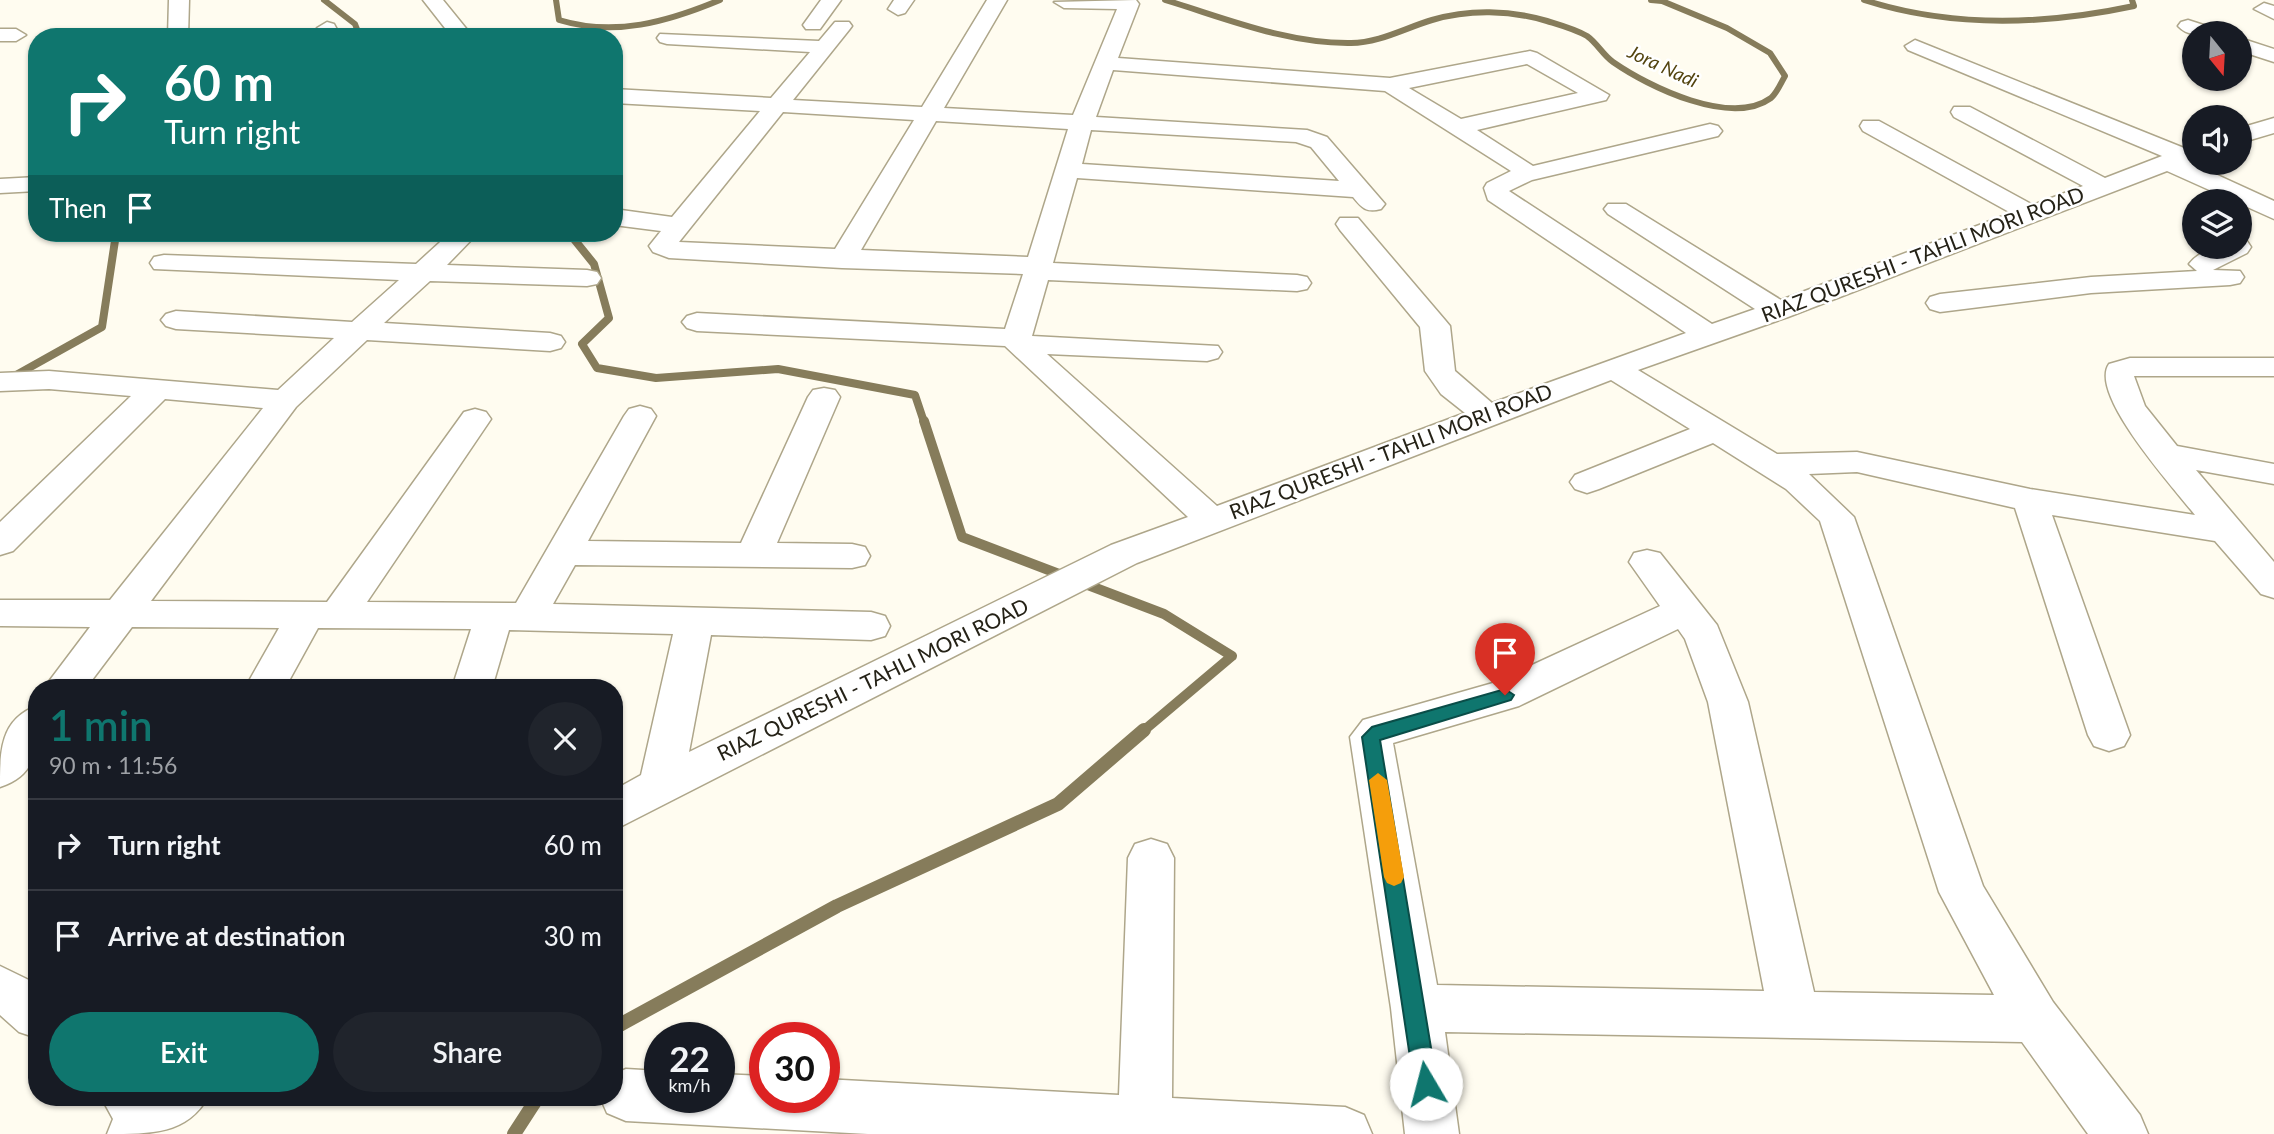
<!DOCTYPE html>
<meta charset="utf-8">
<style>
:root{--surface:#171b24;--page:#20242c;--text:#f1f3f6;--muted:#9ea1a6;--line:#363941;--accent:#0f766e}
body{margin:0;font-family:Lato,sans-serif;background:var(--page);color:var(--text);height:100vh;display:flex;flex-direction:column;font-size:26px;white-space:nowrap}
*{box-sizing:border-box;margin:0}
p{font-size:23px;color:var(--muted)}
.icon{flex:none;width:38px;height:38px;fill:none;stroke:currentColor;stroke-width:2;stroke-linecap:round;stroke-linejoin:round}
.map{position:relative;flex:1;overflow:hidden}
.side{position:absolute;left:28px;top:679px;width:595px;height:427px;display:flex;flex-direction:column;background:var(--surface);border-radius:28px;box-shadow:0 2px 5px #0004}
.side>*{flex:none}
.hud{position:absolute;left:28px;top:28px;width:595px;height:214px;border-radius:28px;box-shadow:0 2px 5px #0004;background:#0f766e;color:#fff;overflow:hidden}
.needle{width:46px;rotate:162deg}
.buttons{position:absolute;left:2182px;top:21px;display:grid;gap:14px}
.buttons a{display:grid;place-items:center;width:70px;height:70px;border-radius:50%;background:var(--surface);box-shadow:0 2px 5px #0004;font-size:35px}
.speed{position:absolute;left:644px;top:1022px;display:flex;gap:14px;font-size:35px;font-weight:700;text-align:center}
.speed>*{display:grid;place-content:center;width:91px;height:91px;border-radius:50%;background:var(--surface);box-shadow:0 2px 5px #0004;line-height:1}
.speed small{font-size:18px;font-weight:400}
.speed .limit{border:10px solid #d22;background:#fff;color:#111}
.pin{position:absolute;display:grid;place-items:center;width:60px;height:60px;color:#fff;margin:-72px -30px;border-radius:50% 50% 50% 0;rotate:-45deg;box-shadow:0 0 7px #0007}
.pin .icon{rotate:45deg}
.me{position:absolute;width:77px;margin:-38px;rotate:352deg;stroke-linejoin:round;filter:drop-shadow(0 0 5px #0008)}
.turn{display:flex;align-items:center;gap:24px;height:147px;padding:0 21px;font-size:32px}
.turn .icon{width:91px;height:91px;stroke-width:2.5}
.turn b{display:block;font-size:49px;line-height:60px}
.then{display:flex;align-items:center;height:66px;padding:0 21px;background:#0003;gap:14px;font-size:26px}
.round{display:grid;place-items:center;flex:none;width:74px;height:74px;border-radius:37px;background:var(--page)}
.summary{display:flex;align-items:center;justify-content:space-between;height:119px;padding:0 21px}
h1{font-size:42px;font-weight:600;line-height:52px;color:var(--accent)}
.primary-button{display:flex;gap:14px;margin-top:auto;padding:14px 21px}
.primary-button a{flex:1;height:80px;border-radius:42px;background:var(--accent);color:#fff;font-size:28px;font-weight:600;line-height:80px;text-align:center}
.primary-button a+a{background:var(--page);color:var(--text)}
ul{padding:0;list-style:none}
li{display:flex;align-items:center;gap:21px;height:91px;padding:0 21px;border-top:2px solid var(--line)}
li div{flex:1}
li b{display:block;font-size:26px}
li em{font-style:normal}
.map>svg:first-child{display:block}
.lines{fill:none;stroke-linecap:round;stroke-linejoin:round}
.stream-far3{stroke:#867c5b;stroke-width:6}
.stream-far2{stroke:#867c5b;stroke-width:8}
.stream-far1{stroke:#867c5b;stroke-width:10}
.stream{stroke:#867c5b;stroke-width:14}
.minor-casing{stroke:#aea68a;stroke-width:3}
.minor{fill:#fff;fill-rule:evenodd}
.route{fill:#0f766e;stroke:#0a4d48;stroke-width:2}
.slow{fill:#f59e0b}
.labels{text-anchor:middle;stroke-width:5;stroke-linejoin:round;paint-order:stroke}
.far-water-label{font-size:19px;font-style:italic;fill:#53440f;stroke:#fff}
.street-label{font-size:21px;fill:#252217;stroke:#fff}
</style>
<div class="map">
<svg width="2274" height="1134" viewBox="0 0 2274 1134">
<rect width="100%" height="100%" fill="#fffcf0"/>
<g class="lines">
<path class="stream-far3" d="M324,0L355,24L360,37
M556,0L559,20C615,37 667,22 720,0
M1165,0C1225,18 1287,44 1351,43C1379,43 1405,28 1432,20C1469,9 1510,10 1547,21C1560,25 1575,29 1587,36C1597,43 1603,55 1613,62C1649,87 1731,127 1771,98C1777,93 1781,83 1785,76L1770,53L1727,28L1662,1L1651,0
M1864,0C1951,28 2045,25 2134,6L2132,0"/>
<path class="stream-far2" d="M569,233L594,264L609,318L582,344L597,368L656,378L778,369L915,395L924,422
M0,384L102,327L116,234L122,233"/>
<path class="stream-far1" d="M924,421L962,537L1164,614L1232,656L1142,732"/>
<path class="stream" d="M614,1028L837,906L1058,804L1144,730
M514,1134L538,1097"/>
<defs>
<path id="minor" d="M169,0H189L188,37H168Z
M423,0H443L473,37H452Z
M821,0H841L820,29H806L803,25Z
M894,0H914L905,13L898,15L888,9Z
M987,0H1007L944,108L1073,115L1117,9L1064,8L1054,2L1136,0L1139,4L1118,58L1390,78L1530,51L1537,53L1609,95L1606,100L1477,130L1533,166L1710,124L1718,126L1722,131L1718,136L1532,180L1509,191L1712,324L1755,309L1608,214L1604,209L1608,204H1626L1781,300L2011,213L1863,131L1860,126L1863,121H1879L2033,205L2083,186L1954,117L1951,112L1954,107H1970L2105,178L2162,156L1908,50L1905,46L1915,40L2184,148L2194,145V160L2189,162L2274,201V219L2167,171L1788,317L1638,370L1777,454L1857,452L2030,489L2195,515C2174,488 2088,394 2109,364L2130,358H2274V376H2134L2145,406L2177,446L2274,464V484L2196,470L2274,562V598L2261,594L2215,541L2052,515L2130,735L2124,746L2109,751L2094,746L2088,735L2015,508L1857,472L1809,474L1854,517L1983,886L2053,1002L2140,1115L2148,1134H2088L2022,1042L1445,1032L1459,1134H1405L1391,1008L1350,737L1363,720L1493,683L1660,606L1629,562L1634,553L1647,550L1660,553L1717,625L1748,702L1814,992L1994,995L1939,892L1820,521L1786,489L1713,443L1599,489L1587,493L1575,489L1570,482L1575,475L1690,429L1611,380L1137,563L614,830V790L641,775L673,634L509,630L492,688H452L471,629L318,628L285,688H245L279,628L132,627L86,688H44L90,627L0,626V600H110L263,408L165,399L13,551L0,555V522L131,396L49,389L0,391V373L49,371L278,390L334,338L176,329L166,326L161,320L166,314L176,311L352,322L399,280L154,269L150,263L154,257L164,255L416,264L450,233H478L447,265L587,270L597,272L601,278L597,284L587,286L430,281L384,323L550,333L561,336L565,342L561,348L550,351L367,340L296,407L151,601L327,602L464,412L475,409L486,412L491,419L367,602L516,603L624,416L629,409L640,406L651,409L656,416L588,541L741,543L808,397L813,390L824,388L835,390L840,397L777,543L852,544L865,547L870,556L865,565L852,568L575,565L553,604L871,612L885,616L890,626L885,636L871,640L711,635L689,752L1111,545L1188,517L1005,346L697,331L687,328L682,322L687,316L697,313L1005,329L1023,274L842,268L669,258L653,252L649,246L661,231L614,225V209L672,217L760,111L614,103V89L771,98L810,52L667,44L660,42L657,38L660,34L819,41L835,22H849L852,26L849,30L793,100L922,107ZM1527,64L1578,93L1461,119L1409,88ZM1113,70L1385,91L1511,171L1487,183L1484,188L1488,200L1686,333L1492,403L1455,371L1450,326L1445,320L1358,218H1340L1336,224L1340,230L1420,327L1425,371L1441,394L1465,413L1217,506L1047,354L1207,361L1218,358L1222,352L1218,346L1032,336L1048,280L1297,291L1307,289L1311,283L1307,277L1297,275L1053,263L1077,178L1353,197C1362,208 1366,213 1381,209L1385,204L1327,137L1307,130L1096,117ZM783,112L914,120L835,249L679,242ZM936,121L1068,129L1028,257L861,250ZM1091,130L1296,142L1311,147L1339,181L1082,164ZM1678,629L1685,639L1708,702L1764,991L1437,985L1393,743L1519,706Z
M2264,3L2274,6V19L2254,9Z
M2188,20L2216,29L2219,33C2204,34 2189,38 2178,26L2181,22Z
M327,22L334,24L341,37H321L317,28Z
M0,29H16L26,35L16,41H0Z
M2240,38L2274,49V62L2240,51Z
M2274,118V133L2240,143V128Z
M37,177V191L0,193V179Z
M2240,239L2247,241L2251,247L2247,253L2213,270L2240,271L2244,277L2240,283L2230,285L2091,293L1940,312L1930,309L1926,303L1930,297L1940,294L2091,277L2197,271L2189,264C2201,248 2222,247 2240,247Z
M37,706C37,742 41,774 0,787C0,752 0,719 37,706Z
M1151,839L1167,844L1174,858L1172,1098L1345,1107L1364,1115L1372,1134H868L626,1121L607,1113L600,1097H614V1074L626,1069L660,1071V1097H719V1074L765,1076V1097H824V1079L1119,1095L1128,858L1135,844Z
M0,966L37,984V1038L19,1032L0,1015Z
M101,1097H208C187,1134 152,1134 107,1134L113,1119Z"/>
</defs>
<use href="#minor" class="minor-casing"/>
<use href="#minor" class="minor"/>
</g>
<path class="route" d="M1505,689L1514,695L1511,700L1380,740L1437,1084L1434,1091L1426,1095L1418,1091L1414,1084L1362,737L1372,727Z"/>
<path class="slow" d="M1378,773L1387,780L1404,877L1401,883L1394,886L1387,883L1384,877L1369,780Z"/>
<g class="labels">
<g class="far-water-label">
<text transform="translate(1663 66) rotate(25)" y="7">Jora Nadi</text>
</g>
<g class="street-label">
<text transform="translate(1923 255) rotate(-21)" y="7">RIAZ QURESHI - TAHLI MORI ROAD</text>
<text transform="translate(1391 452) rotate(-21)" y="7">RIAZ QURESHI - TAHLI MORI ROAD</text>
<text transform="translate(873 680) rotate(-26)" y="7">RIAZ QURESHI - TAHLI MORI ROAD</text>
</g>
</g>
</svg>
<div class="buttons">
<a><svg class="needle" viewBox="-14 -14 28 28"><path d="M0-13l5 13h-10z" fill="#e53935"/><path d="M0 13l5-13h-10z" fill="#9ea1a6"/></svg></a>
<a><svg class="icon" aria-label="sound" viewBox="0 0 24 24"><path d="M4 9h4l5-4v14l-5-4H4zM17 9q2 3 0 6"/></svg></a>
<a><svg class="icon" aria-label="layers" viewBox="0 0 24 24"><path d="M12 4l9 5-9 5-9-5zM3 14l9 5 9-5"/></svg></a>
</div>
<div class="speed"><div>22<small>km/h</small></div><div class="limit">30</div></div>
<div class="pin" style="left:1505px;top:695px;background:#d93025"><svg class="icon" aria-label="arrive" viewBox="0 0 24 24"><path d="M6 21V4h12l-3 4 3 4H6"/></svg></div>
<svg class="me" style="left:1426px;top:1084px" viewBox="-20 -20 40 40"><circle r="19" fill="#fff"/><path d="M0-13L10 11 0 6-10 11z" fill="#0f766e"/></svg>
<div class="hud">
<div class="turn"><svg class="icon" aria-label="right" viewBox="0 0 24 24"><path d="M7 20v-9h11M14 6l5 5-5 5"/></svg><div><b>60 m</b>Turn right</div></div>
<div class="then">Then<svg class="icon" aria-label="arrive" viewBox="0 0 24 24"><path d="M6 21V4h12l-3 4 3 4H6"/></svg></div>
</div>
<section class="side">
<div class="summary"><div><h1>1 min</h1><p>90 m · 11:56</p></div><a class="round"><svg class="icon" aria-label="close" viewBox="0 0 24 24"><path d="M6 6l12 12M18 6L6 18"/></svg></a></div>
<ul>
<li><svg class="icon" aria-label="right" viewBox="0 0 24 24"><path d="M7 20v-9h11M14 6l5 5-5 5"/></svg><div><b>Turn right</b></div><em>60 m</em></li>
<li><svg class="icon" aria-label="arrive" viewBox="0 0 24 24"><path d="M6 21V4h12l-3 4 3 4H6"/></svg><div><b>Arrive at destination</b></div><em>30 m</em></li>
</ul>
<div class="primary-button"><a>Exit</a><a>Share</a></div>
</section>
</div>
